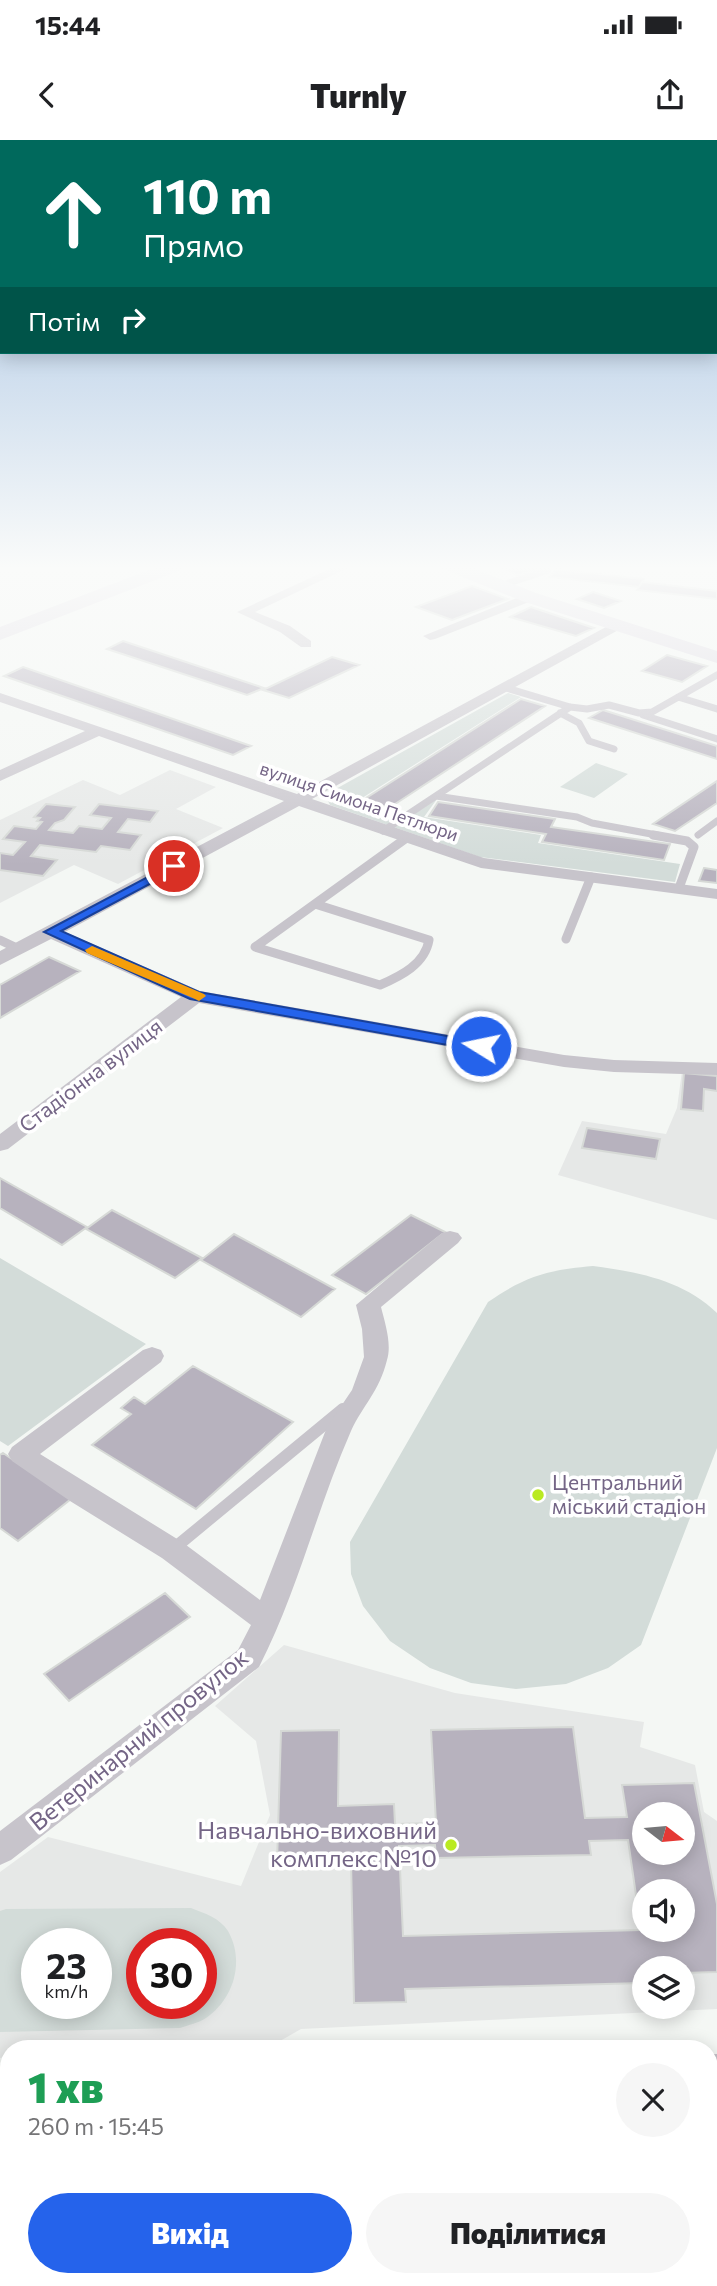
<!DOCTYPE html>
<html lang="uk">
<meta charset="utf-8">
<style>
:root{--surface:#fff;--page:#f6f6f6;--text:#202124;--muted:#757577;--accent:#2563eb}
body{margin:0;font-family:Commissioner,sans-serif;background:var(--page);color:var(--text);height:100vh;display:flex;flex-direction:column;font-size:26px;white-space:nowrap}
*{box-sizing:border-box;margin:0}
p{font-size:23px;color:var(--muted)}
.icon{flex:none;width:38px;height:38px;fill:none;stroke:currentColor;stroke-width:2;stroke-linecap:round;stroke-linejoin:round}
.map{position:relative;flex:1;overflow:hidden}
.details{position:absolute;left:0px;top:1900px;width:718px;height:247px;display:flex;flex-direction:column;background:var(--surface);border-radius:28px 28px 0 0;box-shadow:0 4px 18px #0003}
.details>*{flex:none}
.guide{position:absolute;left:0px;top:0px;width:718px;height:214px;box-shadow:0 4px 18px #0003;background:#00695c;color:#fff;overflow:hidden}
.needle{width:46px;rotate:106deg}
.tools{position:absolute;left:632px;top:1662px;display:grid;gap:14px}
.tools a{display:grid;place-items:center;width:63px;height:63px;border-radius:50%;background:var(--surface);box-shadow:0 4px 18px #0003;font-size:35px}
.speed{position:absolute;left:21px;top:1788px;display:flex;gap:14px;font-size:35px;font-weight:700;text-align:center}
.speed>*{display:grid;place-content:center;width:91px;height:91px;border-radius:50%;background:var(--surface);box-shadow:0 4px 18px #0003;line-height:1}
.speed small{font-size:18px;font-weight:400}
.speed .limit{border:10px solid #d22;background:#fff;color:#111}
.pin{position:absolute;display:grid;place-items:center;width:60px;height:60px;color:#fff;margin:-30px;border:4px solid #fff;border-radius:50%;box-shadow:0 2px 7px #0007}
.me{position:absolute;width:77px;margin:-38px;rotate:280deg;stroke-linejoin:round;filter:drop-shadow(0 0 5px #0008)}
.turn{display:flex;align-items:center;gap:24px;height:147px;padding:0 28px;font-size:32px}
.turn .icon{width:91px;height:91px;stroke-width:2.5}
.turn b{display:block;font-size:49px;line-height:60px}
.then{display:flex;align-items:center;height:66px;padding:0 28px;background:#0003;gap:14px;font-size:26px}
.round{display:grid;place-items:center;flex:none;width:74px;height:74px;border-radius:37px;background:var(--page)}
.head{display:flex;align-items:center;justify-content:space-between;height:119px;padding:0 28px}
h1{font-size:42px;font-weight:800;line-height:52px;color:#1e9e55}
.button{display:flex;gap:14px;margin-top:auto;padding:14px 28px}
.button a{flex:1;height:80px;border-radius:42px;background:var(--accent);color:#fff;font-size:28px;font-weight:800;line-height:80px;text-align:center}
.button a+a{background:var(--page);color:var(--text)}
.status{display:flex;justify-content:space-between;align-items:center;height:49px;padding:0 35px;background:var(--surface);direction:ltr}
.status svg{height:19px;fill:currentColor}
header{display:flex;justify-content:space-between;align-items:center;height:91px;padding:0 28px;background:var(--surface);font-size:32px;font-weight:800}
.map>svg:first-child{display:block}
.built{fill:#e6e8e7;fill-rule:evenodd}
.green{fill:#d3dcd9;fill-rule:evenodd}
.building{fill:#b7b2be;stroke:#d6d9d6;stroke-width:2;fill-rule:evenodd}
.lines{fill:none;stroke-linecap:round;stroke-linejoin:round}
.service-far2{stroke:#c7c4cb;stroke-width:7}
.service-far1{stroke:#c7c4cb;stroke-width:9}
.service{stroke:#c7c4cb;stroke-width:12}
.minor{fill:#c7c4cb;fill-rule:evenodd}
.tertiary{fill:#c7c4cb;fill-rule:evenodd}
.secondary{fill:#ddd9e2;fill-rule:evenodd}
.route{fill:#2563eb;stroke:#184099;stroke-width:2}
.slow{fill:#f59e0b}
.poi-dot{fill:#baea21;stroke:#fff;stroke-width:2.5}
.labels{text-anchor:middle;stroke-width:7;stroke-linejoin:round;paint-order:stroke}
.far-street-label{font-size:18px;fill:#746586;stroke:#fff}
.street-label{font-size:21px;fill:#746586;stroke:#fff}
.poi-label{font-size:21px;fill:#746586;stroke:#fff;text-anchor:start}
.near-street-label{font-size:24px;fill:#746586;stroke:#fff}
.near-poi-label{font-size:24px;fill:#746586;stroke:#fff;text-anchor:end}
</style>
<div class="status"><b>15:44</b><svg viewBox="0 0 49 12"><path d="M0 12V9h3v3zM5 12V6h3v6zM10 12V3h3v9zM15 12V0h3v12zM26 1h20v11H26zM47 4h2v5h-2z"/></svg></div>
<header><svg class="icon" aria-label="back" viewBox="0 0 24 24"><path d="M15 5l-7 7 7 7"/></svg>Turnly<svg class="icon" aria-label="share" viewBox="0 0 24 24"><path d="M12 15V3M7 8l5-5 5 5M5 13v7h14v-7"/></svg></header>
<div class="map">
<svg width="717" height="2146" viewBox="0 0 717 2146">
<rect width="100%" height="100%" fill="#f4f7f4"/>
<path class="built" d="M170,630L216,647L176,669L223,688L118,744L74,725L0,763V680L83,640L120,655Z
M682,931L717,933V1080L558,1035L582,981L666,994L677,968Z
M284,1505L455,1553L644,1582L640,1607L695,1625L704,1672L717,1681V1869L301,1889L273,1905L175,1909H9V1917L0,1918V1732L48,1697L241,1746L270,1675L256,1601L215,1566ZM644,1675H682V1713H644ZM644,1752H682V1790H644ZM37,1804H96V1864H37ZM142,1804H201V1864H142ZM644,1829H682V1867H644Z"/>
<path class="green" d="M508,553L521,557L359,660L409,677L437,659L424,677L541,695L538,703L680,724L675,742L480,717L330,665L325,655Z
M596,623L628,634L594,658L560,647Z
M0,1118L146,1204L8,1306L0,1301Z
M593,1126C638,1132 683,1140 717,1173V1308L641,1505L608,1528L566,1544L516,1549L471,1543L430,1528L390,1501L363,1466L351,1434L350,1402L488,1162C526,1136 547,1130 593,1126Z
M191,1768C204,1773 220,1778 228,1791C245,1821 234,1859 206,1878C199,1883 188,1885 180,1888L0,1892V1771L6,1769ZM96,1804V1864H37V1804ZM201,1804V1864H142V1804Z"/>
<path class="building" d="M498,425H534L542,429L517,435Z
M555,429L644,439L639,447L550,437Z
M642,442L717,451V459L637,450Z
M472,446L508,459L452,480L416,467Z
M593,452L621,461L604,468L577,459Z
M531,467L594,488L576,496L510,477Z
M123,501L264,548L247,555L107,509Z
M667,515L707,526L682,542L642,531Z
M332,517L359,525L289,558L263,550Z
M23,527L251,606L233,615L4,536Z
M521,559L545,566L389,668L363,660Z
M603,570L717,606V619L589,578Z
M717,641V663L675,691L653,684Z
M438,662L555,679L551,687L670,704L664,720L542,702L546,694L429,676Z
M46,664L75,667L64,680L55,683L49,690L73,693L79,686L102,689L111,678L90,675L99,664L158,671L150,682L128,679L118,692L141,695L130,710L101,706L96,712L40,705L31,716L57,720L43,736L0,730V713L13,715L25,702L3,699L14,686L36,689L42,682L37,681L40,678L34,677Z
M704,728L717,730V743L699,741Z
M49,817L80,831L0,878V845Z
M684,933L717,936V951L704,949L703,971L681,969Z
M587,988L660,999L656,1019L582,1008Z
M0,1038L87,1087L62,1105L0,1068Z
M112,1070L202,1118L175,1138L86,1089Z
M411,1075L445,1092L366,1154L332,1135Z
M234,1094L335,1149L301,1177L201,1120Z
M193,1226L293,1282L196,1369L92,1305L131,1274L121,1268L134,1257L145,1264Z
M3,1313L71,1359L18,1401L0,1388V1315Z
M165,1453L190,1477L69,1561L44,1534Z
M573,1587L585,1678L627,1677L622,1645L694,1643L717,1764V1832L682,1833V1829H644V1843L405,1849L406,1862L354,1863L351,1721L277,1723L281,1591L339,1590L338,1666L394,1664L395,1684L436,1683L431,1590ZM644,1675H682V1713H644ZM628,1700L641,1790L403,1796L399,1706L435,1705L436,1718L591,1715L589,1701ZM644,1752H682V1790H644Z
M709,1994H717V2069H709Z"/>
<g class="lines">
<path class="service-far2" d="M500,446L548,430L547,425
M503,547L570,567L587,569L609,565L639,573L652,572L717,535
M678,557L717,569
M560,573L579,583L589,601L614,609
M643,575L717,599
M436,656L577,677L592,683L662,696
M383,691L570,567
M698,695L717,681"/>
<path class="service-far1" d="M653,695L687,701L694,707L679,748
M315,764L429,800C425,824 401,836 380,845L255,807L405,699
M566,799L591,737
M0,800L19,809"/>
<path class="service" d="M172,1410L343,1269"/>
<path class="minor" d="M338,425H354L255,472L290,486L311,501V507H301L280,492L237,472Z
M529,453L536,457L534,460L435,499L430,500L423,496Z
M617,481L622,482V488L312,659L484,718L717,749V759L481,728L299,666L65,792L200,851L564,915L614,920L717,923V935L614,932L564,927L199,863L8,1009L0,1011V994L181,857L51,799L0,825V811L284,661L99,596L0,641V630L85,591L0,562V553L297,654Z
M450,1091L458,1093L462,1098L458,1103L381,1167C385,1183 392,1204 387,1220C379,1252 363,1265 351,1291C317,1368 298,1451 259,1527L11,1720L0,1725V1691L238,1510L251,1485L162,1418L70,1361L12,1321L8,1314L12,1307L143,1210L152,1207L161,1210L164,1216L161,1222L40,1314L182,1402L260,1460L327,1287L352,1250L364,1217L362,1189L356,1165L442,1093Z
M176,2138H214L215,2146H175Z"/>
<path class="tertiary" d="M709,1914H717V1958H709Z
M0,1938H9V1982H0Z"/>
<path class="secondary" d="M162,425H187L184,429L0,500V487Z
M440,425H465L536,453L717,511V523L522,461L443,429Z"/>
</g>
<linearGradient id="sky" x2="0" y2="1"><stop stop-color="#9cbce0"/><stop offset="0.59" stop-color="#fafbfa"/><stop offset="1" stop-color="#fafbfa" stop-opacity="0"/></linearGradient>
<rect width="717" height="725" fill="url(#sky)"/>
<path class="route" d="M174,723L180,726L178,729L61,791L199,852L481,902L488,906L481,911L190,859L44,792Z"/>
<path class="slow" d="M92,806L204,854L206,856L199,861L195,859L87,813L85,810Z"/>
<g class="poi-dot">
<circle cx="538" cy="1355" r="7"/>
<circle cx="451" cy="1705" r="7"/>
</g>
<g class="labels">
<g class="far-street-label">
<text transform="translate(359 662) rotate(19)" y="6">вулиця Симона Петлюри</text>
</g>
<g class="street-label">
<text transform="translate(91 936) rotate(-37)" y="7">Стадіонна вулиця</text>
</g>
<g class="poi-label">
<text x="552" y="1350">Центральний<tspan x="552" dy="24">міський стадіон</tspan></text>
</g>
<g class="near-street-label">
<text transform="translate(139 1600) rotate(-39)" y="8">Ветеринарний провулок</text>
</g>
<g class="near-poi-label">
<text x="437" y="1699">Навчально-виховний<tspan x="437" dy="28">комплекс №10</tspan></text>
</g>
</g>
</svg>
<div class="tools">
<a><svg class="needle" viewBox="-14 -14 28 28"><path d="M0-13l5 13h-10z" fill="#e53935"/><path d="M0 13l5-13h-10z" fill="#757577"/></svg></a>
<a><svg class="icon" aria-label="sound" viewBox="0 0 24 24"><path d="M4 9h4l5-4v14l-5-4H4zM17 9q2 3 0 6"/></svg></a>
<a><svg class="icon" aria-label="layers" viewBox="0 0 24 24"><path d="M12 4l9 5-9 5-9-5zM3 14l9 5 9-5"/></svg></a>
</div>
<div class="speed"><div>23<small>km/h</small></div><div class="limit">30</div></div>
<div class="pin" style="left:174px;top:726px;background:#d93025"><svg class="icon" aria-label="arrive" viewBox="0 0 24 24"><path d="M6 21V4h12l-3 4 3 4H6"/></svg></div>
<svg class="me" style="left:481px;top:906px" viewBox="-20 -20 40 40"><circle r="17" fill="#2563eb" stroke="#fff" stroke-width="3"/><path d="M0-11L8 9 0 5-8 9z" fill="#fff"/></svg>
<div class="guide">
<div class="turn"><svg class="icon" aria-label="ahead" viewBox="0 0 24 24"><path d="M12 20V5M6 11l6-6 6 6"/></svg><div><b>110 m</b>Прямо</div></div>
<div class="then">Потім<svg class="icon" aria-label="right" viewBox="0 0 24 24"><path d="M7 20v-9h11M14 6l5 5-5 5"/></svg></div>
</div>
<section class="details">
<div class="head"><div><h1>1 хв</h1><p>260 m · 15:45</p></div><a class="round"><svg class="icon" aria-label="close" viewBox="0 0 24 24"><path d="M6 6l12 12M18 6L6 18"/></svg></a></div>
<div class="button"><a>Вихід</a><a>Поділитися</a></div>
</section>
</div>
